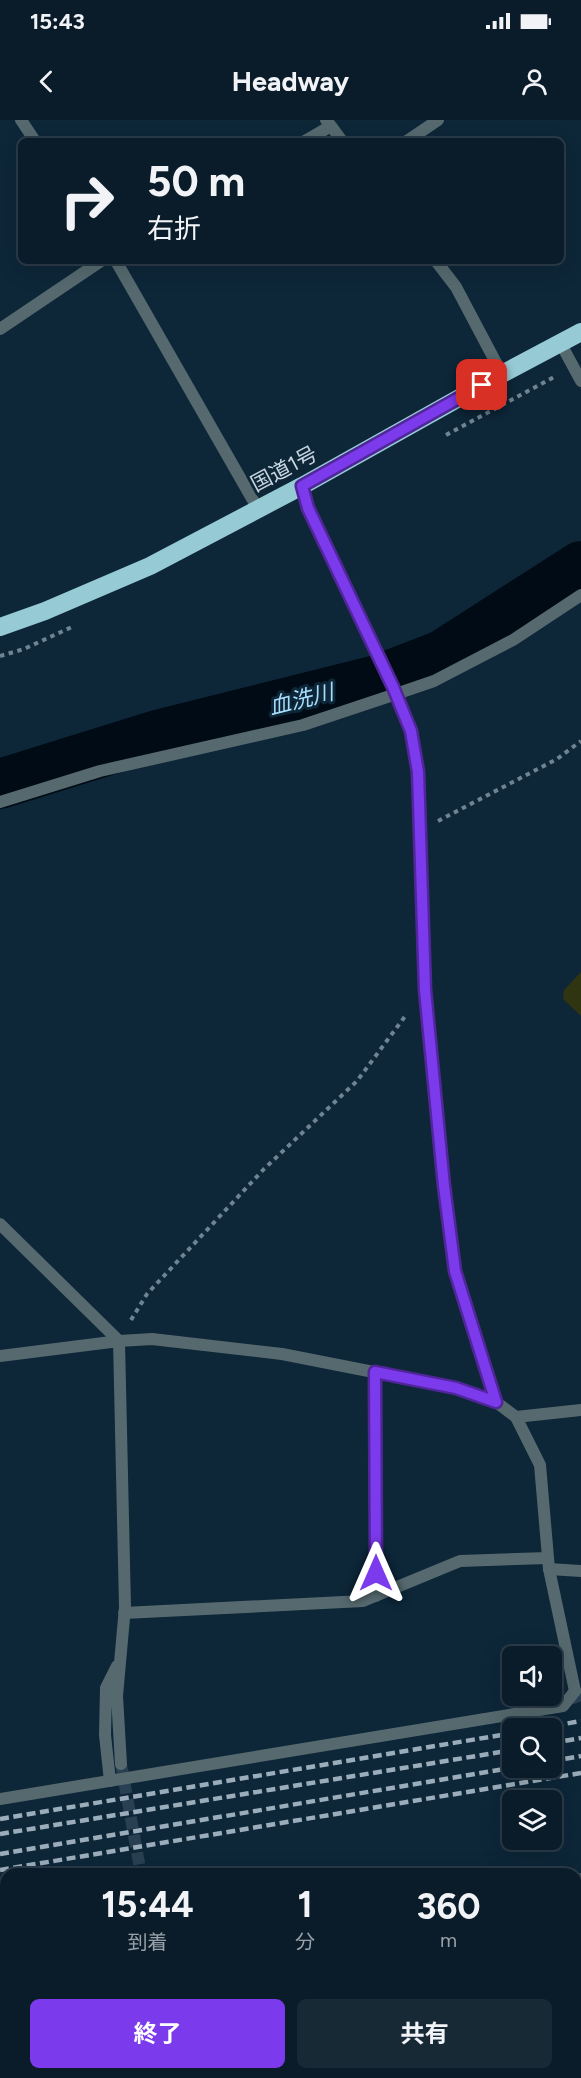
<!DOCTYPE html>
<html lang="ja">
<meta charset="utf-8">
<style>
:root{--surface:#0a1c2a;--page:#182936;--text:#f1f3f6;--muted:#99a1a8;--line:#2a3a47;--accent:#7c3aed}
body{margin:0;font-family:Figtree,"Noto Sans JP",sans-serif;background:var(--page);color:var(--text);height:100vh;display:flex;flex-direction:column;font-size:22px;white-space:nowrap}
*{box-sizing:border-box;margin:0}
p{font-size:20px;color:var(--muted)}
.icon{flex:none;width:33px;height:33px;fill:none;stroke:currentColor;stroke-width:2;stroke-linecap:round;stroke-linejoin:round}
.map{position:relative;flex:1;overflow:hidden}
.side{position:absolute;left:0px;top:1748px;width:582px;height:212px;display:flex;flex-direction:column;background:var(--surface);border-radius:18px 18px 0 0;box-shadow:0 6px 24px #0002,0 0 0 2px var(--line)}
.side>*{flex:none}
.banner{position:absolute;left:18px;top:18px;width:546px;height:126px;border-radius:9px;box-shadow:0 6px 24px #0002,0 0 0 2px var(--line);background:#0a1c2a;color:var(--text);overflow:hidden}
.controls{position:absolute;left:502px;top:1526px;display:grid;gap:12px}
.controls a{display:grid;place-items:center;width:60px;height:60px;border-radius:9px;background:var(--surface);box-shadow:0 6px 24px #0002,0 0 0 2px var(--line);font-size:30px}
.pin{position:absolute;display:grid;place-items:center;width:51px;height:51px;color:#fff;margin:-26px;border-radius:12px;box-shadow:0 3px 9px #0006}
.me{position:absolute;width:66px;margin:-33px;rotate:0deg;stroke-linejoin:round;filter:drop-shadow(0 0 4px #0008)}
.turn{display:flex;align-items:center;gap:21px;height:126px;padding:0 30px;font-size:27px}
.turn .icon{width:78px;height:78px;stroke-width:2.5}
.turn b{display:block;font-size:42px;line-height:51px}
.eta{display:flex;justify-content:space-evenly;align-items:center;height:102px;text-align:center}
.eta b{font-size:36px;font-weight:700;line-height:42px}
.primary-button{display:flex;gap:12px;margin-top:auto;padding:12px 30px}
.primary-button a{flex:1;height:69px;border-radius:9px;background:var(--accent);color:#fff;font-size:24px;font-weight:700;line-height:69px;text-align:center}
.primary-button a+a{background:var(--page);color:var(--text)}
.status{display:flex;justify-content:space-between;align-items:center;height:42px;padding:0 30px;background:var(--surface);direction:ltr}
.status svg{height:16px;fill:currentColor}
header{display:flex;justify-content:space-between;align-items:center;height:78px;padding:0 30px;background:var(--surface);font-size:27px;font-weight:700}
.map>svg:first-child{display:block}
.green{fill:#303511}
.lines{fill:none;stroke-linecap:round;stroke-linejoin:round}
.river{stroke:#000b15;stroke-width:50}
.building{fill:#5e3735}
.street-tunnel{stroke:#294052;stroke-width:12;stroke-dasharray:12 6;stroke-linecap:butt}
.path{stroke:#6f8392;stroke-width:4;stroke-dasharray:4.5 4.5;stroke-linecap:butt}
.lane{stroke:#55696e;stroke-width:12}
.street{stroke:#55696e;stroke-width:12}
.highway{stroke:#96cad5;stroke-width:18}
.rail{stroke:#9badba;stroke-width:4.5;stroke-dasharray:9 4.5;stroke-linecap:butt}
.route-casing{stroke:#51269a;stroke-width:15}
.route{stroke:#7c3aed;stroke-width:10}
.labels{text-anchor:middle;stroke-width:6;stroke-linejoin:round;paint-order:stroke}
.street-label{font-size:21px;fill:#c7d6e2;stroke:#0d2638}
.water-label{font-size:22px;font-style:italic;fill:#a7ddfb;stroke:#0d2638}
</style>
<div class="status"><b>15:43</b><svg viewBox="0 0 49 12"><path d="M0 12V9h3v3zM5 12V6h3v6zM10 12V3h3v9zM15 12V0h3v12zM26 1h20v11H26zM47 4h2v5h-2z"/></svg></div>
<header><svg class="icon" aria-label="back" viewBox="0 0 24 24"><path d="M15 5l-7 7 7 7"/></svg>Headway<svg class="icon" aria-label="person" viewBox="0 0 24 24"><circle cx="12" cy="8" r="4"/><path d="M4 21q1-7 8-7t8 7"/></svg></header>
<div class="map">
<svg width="581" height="1958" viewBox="0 0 581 1958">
<rect width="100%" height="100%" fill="#0d2638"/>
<path class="green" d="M581,852V896L563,879L564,870Z"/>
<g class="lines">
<path class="river" d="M0,664L157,615L377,560L442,535L581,446"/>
</g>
<path class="building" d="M370,1748L406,1749V1754H370Z"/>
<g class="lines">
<path class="street-tunnel" d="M575,1571L581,1588
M121,1644L141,1754"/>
<path class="path" d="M446,315L556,256
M0,536L24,529L72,507
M438,701L557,639L581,621
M131,1200L147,1174L264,1049L357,961L406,895"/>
<path class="lane" d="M561,224L581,261
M0,1236L119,1221
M516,1297L581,1290
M549,1449L581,1451
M0,1679L563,1586L575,1571"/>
<path class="street" d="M21,0L35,21
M331,6L342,21
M305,21L331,6L326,0
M407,21L438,0
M116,141L258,389
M436,141L456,167L502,254
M0,209L101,141
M0,682L100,651L303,605L396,574L434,561L513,520L581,475
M0,1104L119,1221
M375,1252L376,1476
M496,1282L516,1297L540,1345L549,1449L575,1571
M124,1493L363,1481L460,1441L548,1438
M121,1644L117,1576L125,1487L119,1221L152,1219L282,1234L455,1268L496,1282L455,1151L444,1067L425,870L418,653L411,611L393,567L307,388L302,366
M110,1661L105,1615L106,1568L117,1546
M576,1761L581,1759
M24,1958L40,1953"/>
<path class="highway" d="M0,507L45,491L150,446L302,366L502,254L581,212"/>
<path class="rail" d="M541,1608L581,1601
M552,1623L581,1618
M552,1641L581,1636
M0,1699L513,1613
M0,1714L513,1630
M0,1734L516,1647
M0,1750L581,1653"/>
</g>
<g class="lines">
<defs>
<path id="route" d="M376,1453L375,1252L456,1268L496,1282L455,1151L444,1066L425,870L418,652L411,611L393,567L308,388L302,366L482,265"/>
</defs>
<use href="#route" class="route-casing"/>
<use href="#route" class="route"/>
</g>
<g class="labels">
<g class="street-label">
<text transform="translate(284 349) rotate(-28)" y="7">国道1号</text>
</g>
<g class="water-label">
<text transform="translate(301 579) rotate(-14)" y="8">血洗川</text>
</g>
</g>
</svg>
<div class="controls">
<a><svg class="icon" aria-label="sound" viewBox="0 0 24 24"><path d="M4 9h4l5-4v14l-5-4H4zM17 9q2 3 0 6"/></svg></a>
<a><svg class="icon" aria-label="search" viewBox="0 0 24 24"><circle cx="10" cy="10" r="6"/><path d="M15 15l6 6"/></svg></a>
<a><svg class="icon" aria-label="layers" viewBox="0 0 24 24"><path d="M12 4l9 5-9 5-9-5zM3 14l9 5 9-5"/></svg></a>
</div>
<div class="pin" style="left:482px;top:265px;background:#d93025"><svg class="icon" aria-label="arrive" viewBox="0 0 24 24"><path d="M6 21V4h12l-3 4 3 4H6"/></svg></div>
<svg class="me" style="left:376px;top:1453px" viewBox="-20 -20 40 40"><path d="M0-17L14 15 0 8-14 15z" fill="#7c3aed" stroke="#fff" stroke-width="4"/></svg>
<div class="banner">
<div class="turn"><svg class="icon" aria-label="right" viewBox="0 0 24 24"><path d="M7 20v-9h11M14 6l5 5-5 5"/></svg><div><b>50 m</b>右折</div></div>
</div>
<section class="side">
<div class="eta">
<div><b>15:44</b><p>到着</p></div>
<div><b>1</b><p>分</p></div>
<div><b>360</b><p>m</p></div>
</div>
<div class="primary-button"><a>終了</a><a>共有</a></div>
</section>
</div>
